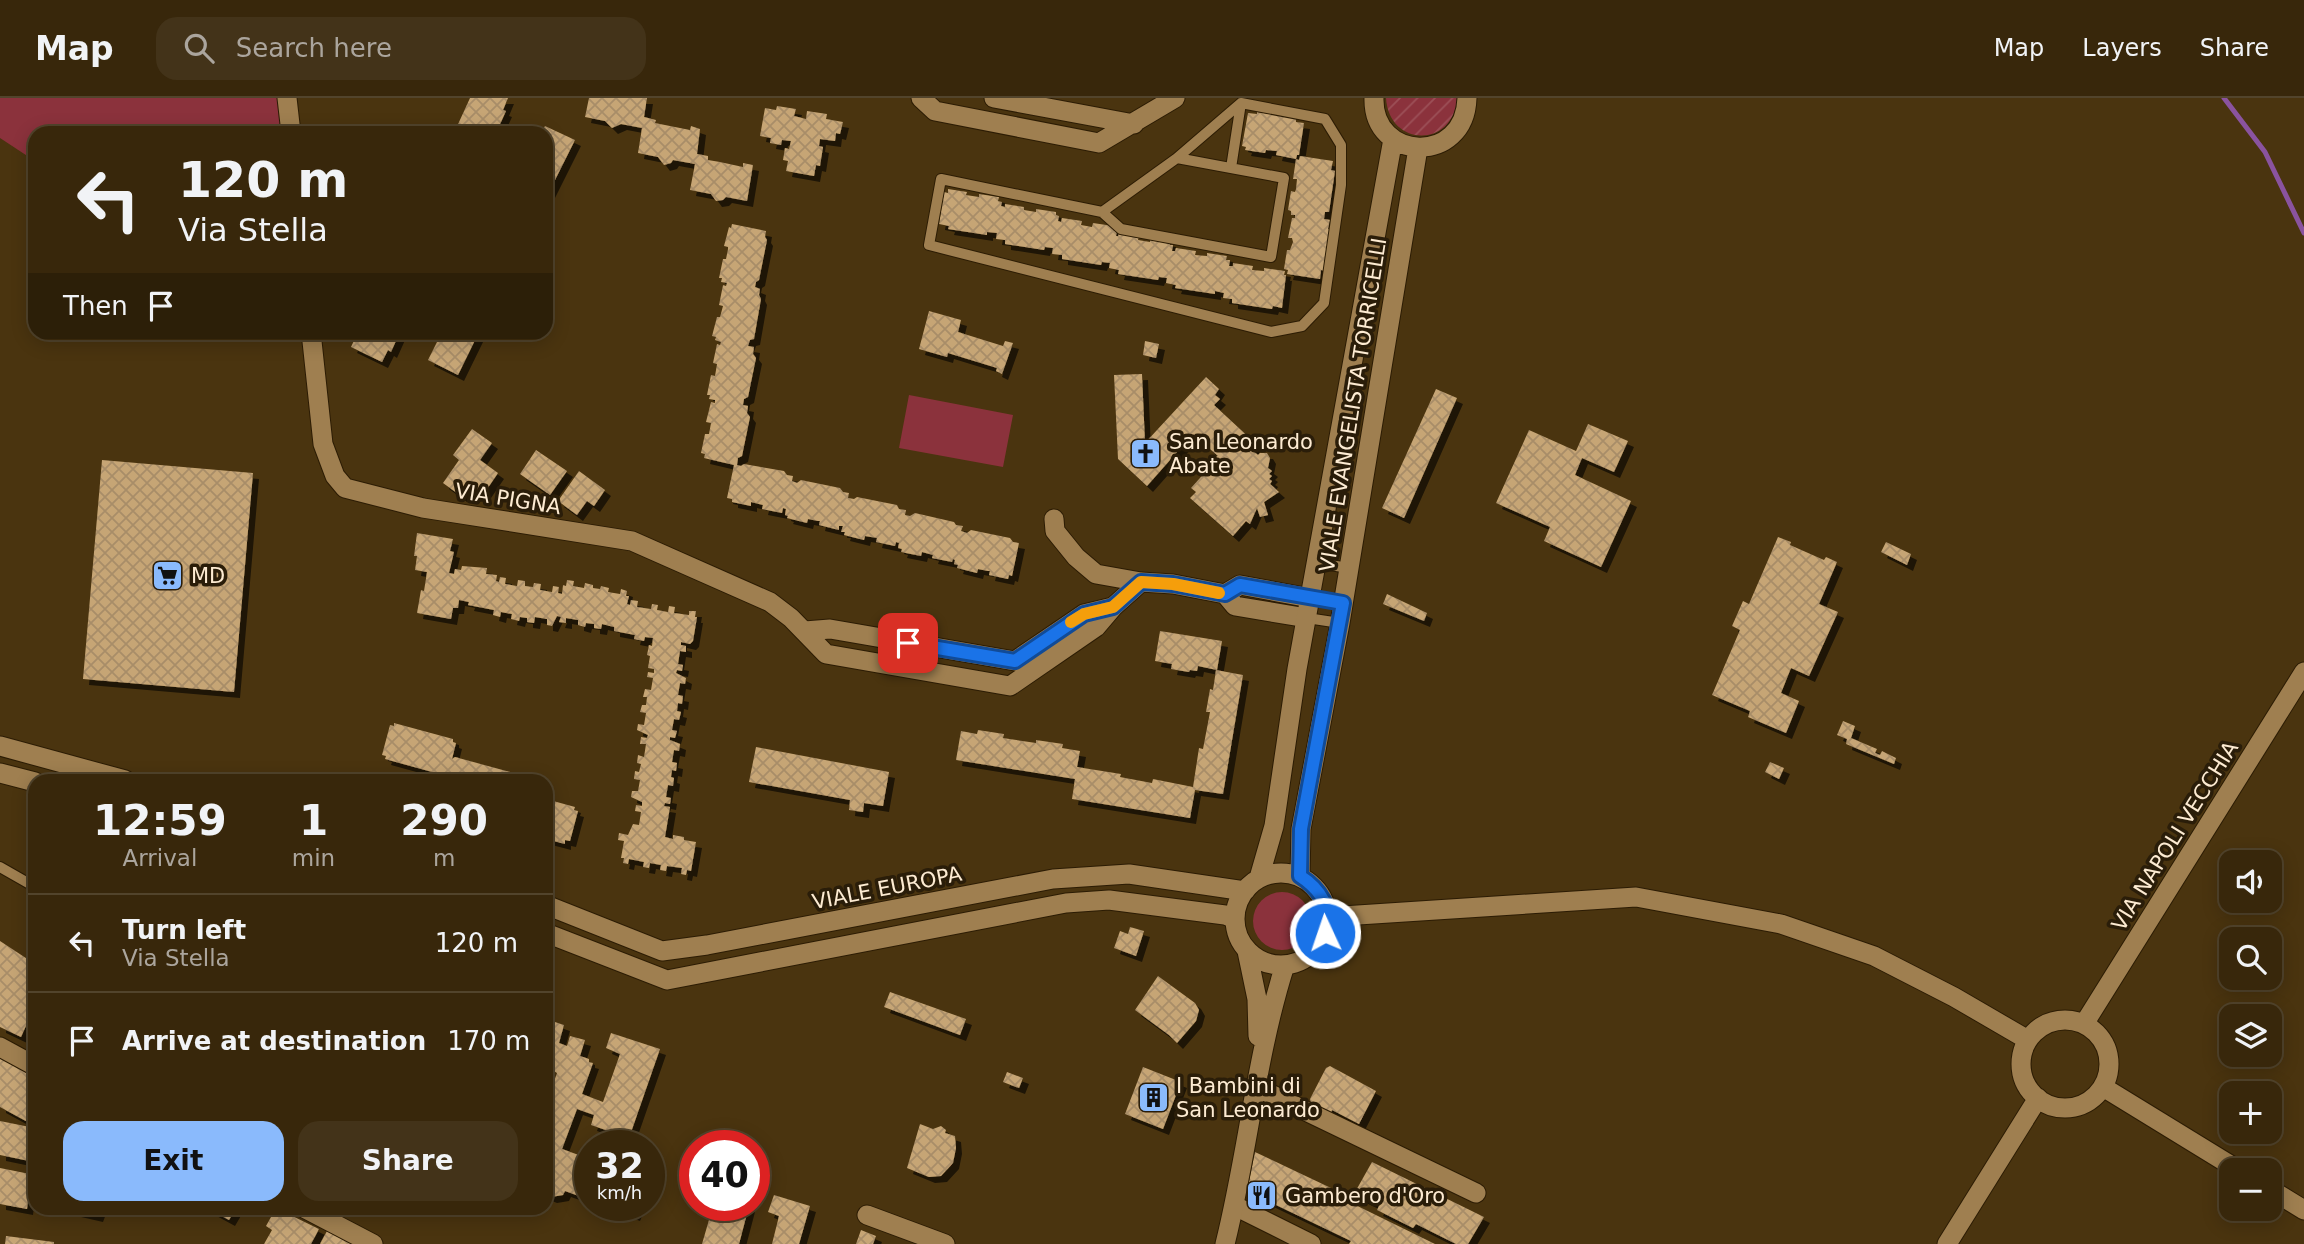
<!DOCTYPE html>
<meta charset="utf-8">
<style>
:root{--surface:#38270b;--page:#433319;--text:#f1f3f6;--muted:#aba59d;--line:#52442c;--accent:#8abafc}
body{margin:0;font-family:"DejaVu Sans",sans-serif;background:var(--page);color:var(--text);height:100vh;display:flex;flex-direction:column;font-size:26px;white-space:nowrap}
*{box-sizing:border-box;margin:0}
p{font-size:23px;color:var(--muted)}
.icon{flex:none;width:38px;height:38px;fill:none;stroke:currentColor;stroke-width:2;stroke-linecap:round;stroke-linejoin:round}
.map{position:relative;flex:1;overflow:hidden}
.panel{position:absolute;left:28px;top:676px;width:525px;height:441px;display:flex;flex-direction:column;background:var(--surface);border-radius:21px;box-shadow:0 4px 18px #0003,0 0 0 2px var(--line)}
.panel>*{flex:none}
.hud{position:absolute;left:28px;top:28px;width:525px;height:214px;border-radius:21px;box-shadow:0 4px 18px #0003,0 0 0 2px var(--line);background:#38270b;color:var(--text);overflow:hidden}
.buttons{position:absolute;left:2219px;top:752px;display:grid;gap:14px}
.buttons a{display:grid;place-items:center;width:63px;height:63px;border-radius:14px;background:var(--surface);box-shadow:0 4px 18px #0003,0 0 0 2px var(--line);font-size:35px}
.speed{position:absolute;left:574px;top:1032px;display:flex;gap:14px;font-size:35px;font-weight:700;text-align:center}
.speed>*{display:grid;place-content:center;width:91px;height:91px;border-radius:50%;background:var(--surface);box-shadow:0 4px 18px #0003,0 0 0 2px var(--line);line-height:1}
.speed small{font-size:18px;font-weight:400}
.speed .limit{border:10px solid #d22;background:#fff;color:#111}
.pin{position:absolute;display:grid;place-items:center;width:60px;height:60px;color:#fff;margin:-30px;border-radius:14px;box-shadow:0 4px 10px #0006}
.me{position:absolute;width:77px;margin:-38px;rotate:357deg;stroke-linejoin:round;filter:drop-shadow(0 0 5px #0008)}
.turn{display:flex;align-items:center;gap:24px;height:147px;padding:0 35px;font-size:32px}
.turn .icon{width:91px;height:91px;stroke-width:2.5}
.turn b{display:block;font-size:49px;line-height:60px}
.then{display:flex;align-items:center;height:66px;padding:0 35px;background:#0003;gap:14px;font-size:26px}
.eta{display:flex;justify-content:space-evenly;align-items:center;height:119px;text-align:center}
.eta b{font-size:42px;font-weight:600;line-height:49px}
.action{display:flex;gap:14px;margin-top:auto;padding:14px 35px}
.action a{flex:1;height:80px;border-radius:21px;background:var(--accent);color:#111;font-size:28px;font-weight:600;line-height:80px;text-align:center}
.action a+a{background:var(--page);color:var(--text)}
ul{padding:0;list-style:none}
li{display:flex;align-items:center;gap:21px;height:98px;padding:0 35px;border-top:2px solid var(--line)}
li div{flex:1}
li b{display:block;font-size:26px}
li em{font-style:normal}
header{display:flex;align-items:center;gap:42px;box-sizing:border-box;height:98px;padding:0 35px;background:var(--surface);border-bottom:2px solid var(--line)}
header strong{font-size:33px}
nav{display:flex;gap:38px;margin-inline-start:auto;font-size:24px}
.search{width:490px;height:63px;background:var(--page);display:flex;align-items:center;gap:18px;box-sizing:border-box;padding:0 24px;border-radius:21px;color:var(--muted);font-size:26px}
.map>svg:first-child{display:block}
.grass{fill:#8b323c}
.garden{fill:url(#garden-furrows)}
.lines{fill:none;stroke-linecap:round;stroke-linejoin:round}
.stream{stroke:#8a539f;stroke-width:5}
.building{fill:url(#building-cross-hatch);filter:url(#shadow)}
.service-casing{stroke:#2c1c04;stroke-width:12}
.minor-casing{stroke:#2c1c04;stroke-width:21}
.tertiary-casing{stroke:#2c1c04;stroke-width:21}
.service{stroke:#9f7f50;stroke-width:10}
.minor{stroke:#9f7f50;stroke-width:19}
.tertiary{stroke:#9f7f50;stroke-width:19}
.route-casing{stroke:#114b97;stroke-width:18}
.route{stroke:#1a73e8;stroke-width:12}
.slow{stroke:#f59e0b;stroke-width:12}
.labels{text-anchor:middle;stroke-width:7;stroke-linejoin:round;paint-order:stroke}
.street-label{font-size:21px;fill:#fdebd2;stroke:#2a1d09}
.poi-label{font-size:21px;fill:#fdebd2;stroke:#2a1d09;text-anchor:start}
</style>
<header>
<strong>Map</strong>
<div class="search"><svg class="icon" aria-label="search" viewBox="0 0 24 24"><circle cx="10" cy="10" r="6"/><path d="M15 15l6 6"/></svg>Search here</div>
<nav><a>Map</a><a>Layers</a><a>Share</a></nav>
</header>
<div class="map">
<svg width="2304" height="1146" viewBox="0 0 2304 1146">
<defs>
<pattern id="garden-furrows" width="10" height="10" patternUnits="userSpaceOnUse" patternTransform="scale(1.75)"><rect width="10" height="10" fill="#8b323c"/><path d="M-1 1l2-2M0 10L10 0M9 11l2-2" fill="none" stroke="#9c5057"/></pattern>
<pattern id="building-cross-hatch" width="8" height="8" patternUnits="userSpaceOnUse" patternTransform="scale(1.75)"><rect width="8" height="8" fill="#c6a575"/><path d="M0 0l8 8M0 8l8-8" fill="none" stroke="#a88d68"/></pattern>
<filter id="shadow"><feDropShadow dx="6" dy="6" stdDeviation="0" flood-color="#0009"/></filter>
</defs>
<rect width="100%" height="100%" fill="#4a340f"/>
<path class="grass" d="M0,0H279L284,35H35V63L0,40Z
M909,297L1013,317L1003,369L899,350Z
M1253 823a29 29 0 1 1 58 0a29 29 0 1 1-58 0Z"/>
<path class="garden" d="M1386,0H1457C1454,50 1389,50 1386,0Z"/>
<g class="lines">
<path class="stream" d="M2224,0L2265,54L2304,135"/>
</g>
<path class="building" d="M470,0H508L503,12L506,13L496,35H454Z
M589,0H647L644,19L656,22L655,25L690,32L691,28L700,31L697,56L708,58V62L720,64L743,69V65L753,67L747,103L726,99L723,102L716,103L711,96L690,92L695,66L673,62L671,65L664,67L658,59L638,55L642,30L621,26L612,30L605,23L585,19Z
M777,8L796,11L794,18L806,21L807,13L827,16L826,21L843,24L840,36L836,35L835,43L820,41L819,48L823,49L820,68L816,67L814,78L786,73L788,63L783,62L785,50L789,51L791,43L782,42L781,47L770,45L771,40L760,38L765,10L776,12Z
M1257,14L1296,20V24L1304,25L1299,57H1297L1296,61L1276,57L1277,53L1266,52L1265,55L1245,52L1246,49L1242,48L1248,15L1257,16Z
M545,28L575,42L546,100V35H541Z
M1300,58L1333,63L1331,72L1335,73L1329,114H1325L1324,121L1330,122L1328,131L1331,132L1325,173L1321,172L1320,181L1287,176L1288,172L1284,171L1287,152H1290L1293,144L1292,140H1288L1292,120H1295V117H1291V113L1288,112L1291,93L1295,94L1296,91L1297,81H1293L1296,61L1299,62Z
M948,91L967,94L966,97L979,99V96L999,99L998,103L1002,104L1001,108L1005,109V106L1024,109V112L1036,114V111L1056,114V117L1059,118L1058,123L1061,124L1062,120L1082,123L1081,127L1092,129L1093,125L1113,128V132L1117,133L1116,138H1118L1119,135L1139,138L1138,142L1150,144V140L1170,143V147H1173L1172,153H1175L1176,150L1196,153L1195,157L1207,158V155L1227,158L1226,162H1230L1229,168H1233V165L1253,168L1252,172L1264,173V170L1285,173L1284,177H1286L1282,210L1273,208L1272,211L1232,205V201L1223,200L1224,195L1215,193V196L1175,190L1176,187L1166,185L1167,180L1159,179L1158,182L1118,176L1119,172L1109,170L1110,165L1102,164L1101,167L1062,161V157L1052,156L1053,150L1045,149L1044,152L1005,146V142L996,141L997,135L987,134V137L948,131L949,128L939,126L944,94L948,95Z
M732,126L766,133L765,139L767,142L759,182L756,184L755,189L760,191L759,197L761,201L754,241L750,242L748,248L754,249L753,256L756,260L748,299L744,301L743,307L748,308L747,315L750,319L742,358L738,360L737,367L741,368L744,366L784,373L787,377L793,378L792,383L797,385L801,382L840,390L843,394L849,395L848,400L854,401L857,399L897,407L899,411L906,412L905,417L910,418L915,415L954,424L956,427L963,428L961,433L967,435L971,432L1010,440L1013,444L1019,445L1012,478L1009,477L1008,481L989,477L990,473H988L978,471L977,475L957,470L958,467L954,466L955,462L953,461L952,464L932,460L933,457L922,454L921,458L901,454L902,451L898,450L899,445L896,444L895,448L876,444L877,440L865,438L864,442L844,437L845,434H841L843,428H839V432L819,427L820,423H818L808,421L807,425L787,420L788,418L785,417L786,411L783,410L782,415L762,411L763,407L751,404V408L732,404V401L727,400L734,367L704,360L705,356L701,355L705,336H709L711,325L706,324L711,304L715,305V302L709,301L710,297H707L711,277L715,278L717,266L713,265L717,246L720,247L721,244L715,242L716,239L712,238L717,219H720L723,208L719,207L723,187L726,188L727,185L721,184L722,180H719L723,161H726L728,151V149L724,148L729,129L731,130Z
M929,213L961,222L958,234L1003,248L1005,243L1013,245L1002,276L996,273L997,270L948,255L947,259L919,251Z
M358,234H400L391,254L388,252L382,264L351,249Z
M442,234H479L458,277L428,262Z
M1145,243L1159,246L1156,260L1143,257Z
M1142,276L1145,345L1206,279L1219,291L1215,297L1220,301L1214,307L1253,343L1251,345L1254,347L1253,353L1258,357L1260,355H1267L1270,360L1268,370L1272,373L1269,376L1272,378L1269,381L1272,383L1270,386L1279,394L1264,404L1268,417L1260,419L1257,410L1250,426L1246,423L1233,438L1190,400L1196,394L1191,390L1209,370V361L1211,359L1218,358L1193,336L1147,388L1118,361L1114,277Z
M1436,291L1457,300L1404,420L1382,410Z
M1588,326L1628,343L1614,374L1582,360L1575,377L1631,403L1601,469L1544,443L1550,429L1496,405L1529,332L1576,353Z
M472,331L492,345L480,362L498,375L483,397L468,387L461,398L443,385L459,362L453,357Z
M536,352L567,373L550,397L520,376Z
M102,362L253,375L234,594L83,581Z
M579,373L605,392L594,408L587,403L577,417L558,403Z
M417,435L453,441L450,453L454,454L449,475L454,476L455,471L461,472L462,468L487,470L486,476L497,477L496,483L499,484L500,479L506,480L505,486L517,488L518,482L525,483V488L533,489L534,485L541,486L540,492L552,494L553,488L559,489L558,495L562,496L563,487L566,488L567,482L574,483L573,488L584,490L585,485L593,487V490L600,491L601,488L609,490L608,494L620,496L621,491L627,493L626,498H629L627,506L630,507L631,502L638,503L637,509L651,511L652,506L658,507L657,512L668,514L669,508L675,509L674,515L689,517V513H696L695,519H697L693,543L690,546L681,544V547L686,548V554L680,553L678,566L683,567L682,573L677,572L676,575L686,580L685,586L680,585L678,597L683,598L682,606L678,605L677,613L681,614L679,622L674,621L672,632L677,633L675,640L670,639V642L680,646L679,653L674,652L672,664L677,665L676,673L672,672L671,679L674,680L673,688L668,687L666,699L671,700L670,706L665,705L664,708L670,709L665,739L673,741V737L684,739V742L696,744L691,773L687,772L686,777L681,776L682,770L667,768L666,773L660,772L661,767L650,765L649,770L643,769L644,764L629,761L628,766L623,765L624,760H621L624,743L618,742L619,735L628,737L633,726L639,727L641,714L635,713L636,707L642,708V704L631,699L632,693H638L640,682L634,681L635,673L639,674L641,666L637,665L638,657L644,659L646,646H640L641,639L647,640L648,637L637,632L638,626L644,627L646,615L640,614L642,607H646L647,599H643L645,591L651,592L653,580L647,579L648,574L654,575V571L648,570L650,558L647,557L649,547L652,548L653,540L645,539L644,543L634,541L635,537L614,533V529L602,526L601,531L594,530V526L586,525L585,529L578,527V522L566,520V525L559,524L561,519L557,518L552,528L547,527V521L535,519L534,525L527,524V520L520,519L519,523L511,521L512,516L501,514L500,519L493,517L494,512L468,507L469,504L459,502L458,510H453L451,521L417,515L421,492L424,493L427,474L415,472L417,458H414Z
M1778,439L1791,444L1790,447L1824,462L1826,459L1837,464L1819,506L1838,514L1809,578L1791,570L1781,595L1799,603L1786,635L1748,619L1750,613L1712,597L1740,532L1732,528L1743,503L1749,506Z
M1886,444L1911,456L1907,467L1881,454Z
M1387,496L1427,515L1424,523L1383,506Z
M1160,533L1222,543L1217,572L1198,568L1197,573L1190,572L1189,574L1171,571L1172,566L1155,563Z
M1216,572L1243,577L1223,696L1195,692L1190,720L1072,701L1075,681L956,662L961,633L977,636L978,632L1004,636L1003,640L1036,645V642L1063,646L1062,650L1080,653L1077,669L1121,676L1120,679L1152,685L1153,681L1193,689L1199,650L1203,651L1210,614H1206L1210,591L1213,592Z
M1843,623L1855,628L1851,640L1877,651L1875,655L1880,657L1882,653L1896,660L1894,666L1846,646L1847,641L1837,637Z
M394,625L453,641V644L456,645L452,661L455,659L514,675L513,678L517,679L516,682H445L447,674H444L443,677L385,661L386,658L382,657L390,627L394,628Z
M756,649L889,674L883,708L864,705L863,714L849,712L850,702L749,684Z
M1770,664L1784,670L1779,681L1765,674Z
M546,701L575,709L574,712L578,713L570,743L565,742V746L546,741Z
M1130,829L1144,833L1136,858L1114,850L1120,833L1128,836Z
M0,843L35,866V908L21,939L0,929Z
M1158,878L1195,905L1199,912L1196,923L1177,945L1169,937L1135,912Z
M890,894L966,921L960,937L884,909Z
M546,921L564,927L559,945L567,948L570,938L585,942L580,958L589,961V964L593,965L582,996L603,1004L620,956L606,950L611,935L660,951L629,1040L591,1027L594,1017L577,1011L562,1051L590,1061V1102L565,1093L563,1097L551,1099L546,1097V1006L557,975L552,972L553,963L546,961Z
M0,960L35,978V1028L0,1009Z
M1330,968L1376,993L1359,1026L1332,1012L1331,1015L1311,1006L1310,1001L1326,970Z
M1143,969L1181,984L1163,1031L1125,1016Z
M1007,974L1023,980L1019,990L1003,984Z
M0,1023L35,1030L34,1064L0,1057Z
M920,1026L933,1031L941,1028L946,1032L945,1035L955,1038L956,1050L953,1065L941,1078L929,1079L907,1070Z
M1255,1054L1331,1090L1329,1094L1435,1146H1349L1351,1143L1247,1093Z
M1372,1064L1484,1119L1468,1146H1456L1416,1126L1413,1130L1377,1112L1379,1108L1354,1096Z
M0,1070L35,1077V1105L28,1103L27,1111L0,1106Z
M774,1097L810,1108L799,1146H772L779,1118L768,1114Z
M608,1108H638L634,1117Z
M713,1108H749L739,1146H702Z
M62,1110H100L97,1118Z
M207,1110H236L229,1122Z
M276,1110L319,1131L311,1146H264L272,1132L266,1128Z
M861,1132L876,1138L873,1146H856Z
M327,1133L351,1146H320Z
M6,1138L54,1144V1146H5Z"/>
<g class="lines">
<defs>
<path id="service" d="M1177,60L1241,5
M1231,70L1241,5
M1102,114L1177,60L1284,80L1271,159L1121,131L1102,114L941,81L929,147L1271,234L1302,228L1324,205L1341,87V47L1325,21L1241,5
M1317,465L1349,470
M1310,500L1343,505
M1307,520L1340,525
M0,769L35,789"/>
<path id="minor" d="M287,0L291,35
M921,0L935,13L1099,45L1175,0
M994,0L1134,26
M311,234L323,346L335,378L345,390L423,410L632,443L770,504L791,520L826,556L1010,588L1096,529L1113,509L1141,484
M1054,421L1055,433L1076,459L1096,476L1141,484L1173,486L1225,496L1235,508L1307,520
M1225,496L1240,487L1310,500
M805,533L830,531L1015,563L1084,516L1113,509
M0,949L35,968
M1256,989L1476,1095
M1235,1108L1311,1146
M304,1110L373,1146
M867,1117L945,1146"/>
<path id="tertiary" d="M1374,0C1372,63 1465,68 1467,0
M0,648L125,682
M0,675L35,684
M1235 821a46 46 0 1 1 92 0a46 46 0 1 1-92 0Z
M1300,778L1301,731L1340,525L1418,50
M1259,780L1274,728L1297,571L1393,41
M546,807L662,853L707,847L1053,781L1129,776L1245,793
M1327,819L1636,799L1781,826L1874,858L1954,899L2028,942
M546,835L667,882L1066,805L1109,802L1225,817L1235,821
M1247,853L1257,901L1258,938
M2021 966a44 44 0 1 1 88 0a44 44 0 1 1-88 0Z
M2084,926L2304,574
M2103,989L2240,1073
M2270,1091L2304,1112
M1225,1146C1248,1054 1256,958 1285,867
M1947,1146L2038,1000"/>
</defs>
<use href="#service" class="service-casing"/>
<use href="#minor" class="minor-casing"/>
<use href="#tertiary" class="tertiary-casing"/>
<use href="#service" class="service"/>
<use href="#minor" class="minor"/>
<use href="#tertiary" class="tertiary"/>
</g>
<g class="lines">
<defs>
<path id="route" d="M908,545L1015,563L1084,516L1113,509L1141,484L1173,486L1225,496L1240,487L1343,505L1301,731L1300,778C1320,791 1333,810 1325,835"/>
</defs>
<use href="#route" class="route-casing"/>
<use href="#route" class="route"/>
<path class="slow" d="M1071,524L1084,516L1113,509L1141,484L1173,486L1219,495"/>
</g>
<defs>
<symbol id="church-square" viewBox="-11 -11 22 22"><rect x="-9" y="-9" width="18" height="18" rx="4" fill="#8abafc" stroke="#2a1d09"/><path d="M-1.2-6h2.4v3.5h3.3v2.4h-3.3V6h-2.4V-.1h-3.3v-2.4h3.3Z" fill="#111"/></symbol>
<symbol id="supermarket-square" viewBox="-11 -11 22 22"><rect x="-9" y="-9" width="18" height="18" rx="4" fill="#8abafc" stroke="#2a1d09"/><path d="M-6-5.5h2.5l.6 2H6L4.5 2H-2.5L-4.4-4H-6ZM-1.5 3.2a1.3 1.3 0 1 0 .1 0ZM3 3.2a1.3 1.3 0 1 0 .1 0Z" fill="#111"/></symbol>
<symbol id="building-square" viewBox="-11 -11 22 22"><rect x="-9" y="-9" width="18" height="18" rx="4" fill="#8abafc" stroke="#2a1d09"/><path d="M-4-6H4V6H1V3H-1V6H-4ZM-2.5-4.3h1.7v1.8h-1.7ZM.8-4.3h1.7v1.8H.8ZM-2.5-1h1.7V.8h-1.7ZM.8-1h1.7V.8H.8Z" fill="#111"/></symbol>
<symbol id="restaurant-square" viewBox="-11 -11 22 22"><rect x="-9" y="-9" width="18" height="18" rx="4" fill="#8abafc" stroke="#2a1d09"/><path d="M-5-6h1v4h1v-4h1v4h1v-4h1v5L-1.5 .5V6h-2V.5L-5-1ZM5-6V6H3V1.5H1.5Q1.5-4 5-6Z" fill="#111"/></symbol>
</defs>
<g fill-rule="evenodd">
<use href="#church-square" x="1128" y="338" width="35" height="35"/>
<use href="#supermarket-square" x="150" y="460" width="35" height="35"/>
<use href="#building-square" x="1136" y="982" width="35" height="35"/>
<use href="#restaurant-square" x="1244" y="1080" width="35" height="35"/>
</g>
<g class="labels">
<g class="street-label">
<text transform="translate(1353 307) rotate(-81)" y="7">VIALE EVANGELISTA TORRICELLI</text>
<text transform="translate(508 401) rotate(9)" y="7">VIA PIGNA</text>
<text transform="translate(2175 738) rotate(-58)" y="7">VIA NAPOLI VECCHIA</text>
<text transform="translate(887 790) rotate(-11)" y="7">VIALE EUROPA</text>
</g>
<g class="poi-label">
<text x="1169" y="351">San Leonardo<tspan x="1169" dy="24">Abate</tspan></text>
<text x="191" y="485">MD</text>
<text x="1176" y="995">I Bambini di<tspan x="1176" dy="24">San Leonardo</tspan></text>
<text x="1285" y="1105">Gambero d'Oro</text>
</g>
</g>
</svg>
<div class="buttons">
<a><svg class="icon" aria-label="sound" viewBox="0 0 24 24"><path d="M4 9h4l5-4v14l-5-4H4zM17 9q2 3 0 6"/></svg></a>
<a><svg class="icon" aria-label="search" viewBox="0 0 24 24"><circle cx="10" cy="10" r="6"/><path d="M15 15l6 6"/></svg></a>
<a><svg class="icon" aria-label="layers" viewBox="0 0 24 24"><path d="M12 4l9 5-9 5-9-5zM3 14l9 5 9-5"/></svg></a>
<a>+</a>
<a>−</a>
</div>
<div class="speed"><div>32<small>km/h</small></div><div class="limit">40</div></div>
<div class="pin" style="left:908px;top:545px;background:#d93025"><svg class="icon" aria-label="arrive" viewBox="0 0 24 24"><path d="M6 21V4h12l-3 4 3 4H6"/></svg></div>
<svg class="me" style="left:1325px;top:835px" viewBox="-20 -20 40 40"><circle r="17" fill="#1a73e8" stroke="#fff" stroke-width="3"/><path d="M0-11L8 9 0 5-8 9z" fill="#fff"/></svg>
<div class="hud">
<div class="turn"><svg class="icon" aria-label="left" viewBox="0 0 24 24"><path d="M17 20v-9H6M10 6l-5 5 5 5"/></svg><div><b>120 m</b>Via Stella</div></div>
<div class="then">Then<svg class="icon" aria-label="arrive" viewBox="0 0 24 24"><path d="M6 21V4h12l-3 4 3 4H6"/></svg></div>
</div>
<section class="panel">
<div class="eta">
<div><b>12:59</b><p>Arrival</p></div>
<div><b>1</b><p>min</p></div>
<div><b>290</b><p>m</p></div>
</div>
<ul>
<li><svg class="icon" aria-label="left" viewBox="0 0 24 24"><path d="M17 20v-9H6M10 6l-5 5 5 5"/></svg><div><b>Turn left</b><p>Via Stella</p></div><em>120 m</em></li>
<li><svg class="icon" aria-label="arrive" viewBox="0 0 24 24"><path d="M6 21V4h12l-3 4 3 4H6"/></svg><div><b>Arrive at destination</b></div><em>170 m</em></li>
</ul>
<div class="action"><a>Exit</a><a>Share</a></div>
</section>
</div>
